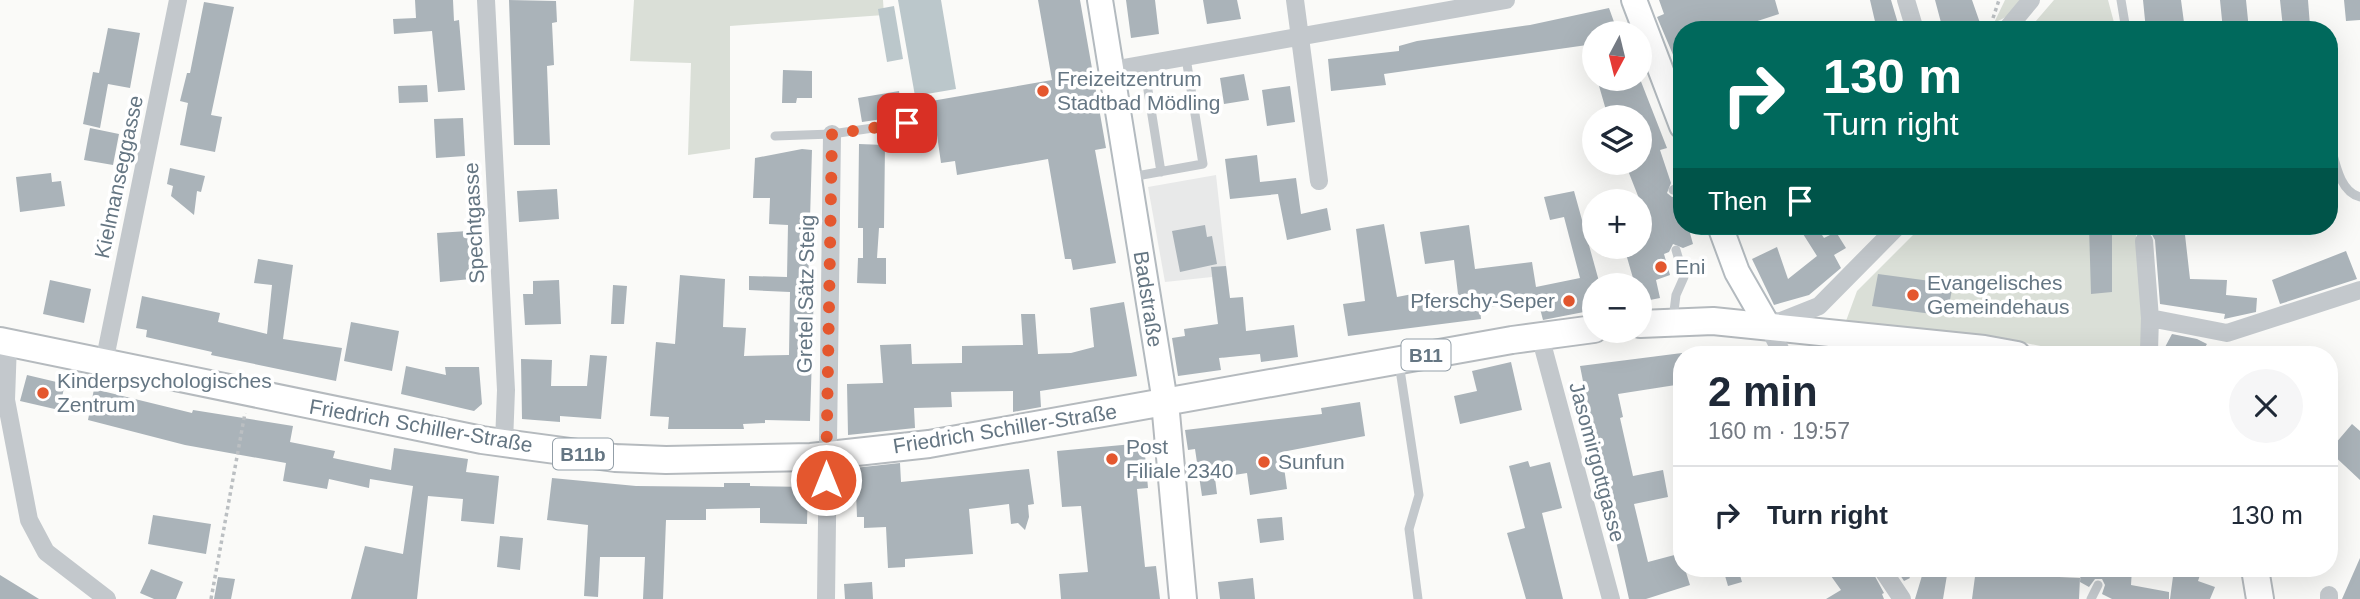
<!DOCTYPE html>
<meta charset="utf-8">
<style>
:root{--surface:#fff;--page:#f6f6f7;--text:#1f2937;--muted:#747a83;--line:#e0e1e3}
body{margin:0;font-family:Arial,sans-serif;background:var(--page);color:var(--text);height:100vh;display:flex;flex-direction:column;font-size:26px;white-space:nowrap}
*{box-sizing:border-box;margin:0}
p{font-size:23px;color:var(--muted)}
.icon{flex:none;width:38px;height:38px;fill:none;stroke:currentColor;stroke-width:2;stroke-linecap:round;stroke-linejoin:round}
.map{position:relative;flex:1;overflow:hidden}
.sheet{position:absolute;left:1673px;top:346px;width:665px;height:231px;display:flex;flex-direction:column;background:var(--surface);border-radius:28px;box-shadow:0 7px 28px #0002}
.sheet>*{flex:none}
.guide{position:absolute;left:1673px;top:21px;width:665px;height:214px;border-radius:28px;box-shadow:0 7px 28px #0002;background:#00695c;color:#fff;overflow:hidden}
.needle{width:46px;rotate:187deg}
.fabs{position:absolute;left:1582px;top:21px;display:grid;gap:14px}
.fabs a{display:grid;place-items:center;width:70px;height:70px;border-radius:50%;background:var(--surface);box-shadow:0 7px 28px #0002;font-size:35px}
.pin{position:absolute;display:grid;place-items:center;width:60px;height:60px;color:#fff;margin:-30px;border-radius:14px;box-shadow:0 4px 10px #0006}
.me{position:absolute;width:77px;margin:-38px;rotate:0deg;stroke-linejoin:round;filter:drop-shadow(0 0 5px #0008)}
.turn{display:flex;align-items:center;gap:24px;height:147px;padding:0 35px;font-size:32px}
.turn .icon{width:91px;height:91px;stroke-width:2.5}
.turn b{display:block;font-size:49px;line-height:60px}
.then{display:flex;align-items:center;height:66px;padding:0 35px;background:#0003;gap:14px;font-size:26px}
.round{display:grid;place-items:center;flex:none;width:74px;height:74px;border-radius:37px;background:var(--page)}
.headline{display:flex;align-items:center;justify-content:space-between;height:119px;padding:0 35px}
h1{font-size:42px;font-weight:800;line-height:52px}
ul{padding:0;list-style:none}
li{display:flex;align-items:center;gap:21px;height:98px;padding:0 35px;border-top:2px solid var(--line)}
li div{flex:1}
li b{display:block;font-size:26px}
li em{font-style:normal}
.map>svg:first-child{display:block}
.built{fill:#e8e9e9}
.green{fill:#dadfd7}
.water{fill:#bbc7cb}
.building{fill:#aab3b9}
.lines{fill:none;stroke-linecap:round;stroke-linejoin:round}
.secondary-casing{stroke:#b3babf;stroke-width:28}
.primary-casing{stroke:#b5babe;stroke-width:30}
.path{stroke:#bbbfc2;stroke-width:3.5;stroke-dasharray:3.5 3.5;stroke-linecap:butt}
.lane{stroke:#c3c8cc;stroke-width:9}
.street{stroke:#c3c8cc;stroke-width:18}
.secondary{stroke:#fff;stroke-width:24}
.primary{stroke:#fff;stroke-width:26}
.route{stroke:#e4572e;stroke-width:12;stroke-dasharray:0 21.6}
.poi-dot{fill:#e4572e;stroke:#fff;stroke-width:2.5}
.labels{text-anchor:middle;stroke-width:7;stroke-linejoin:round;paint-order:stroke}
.shield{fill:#fff;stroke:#939fa8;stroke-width:2}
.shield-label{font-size:19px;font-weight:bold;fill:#657683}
.poi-label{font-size:21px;fill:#657683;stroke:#fff;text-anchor:start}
.street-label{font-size:21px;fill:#657683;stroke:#fff}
</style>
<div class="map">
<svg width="2360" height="599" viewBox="0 0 2360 599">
<rect width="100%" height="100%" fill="#fafaf8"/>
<path class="built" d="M1216,175L1236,356L1223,358L1212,277L1165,282L1148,187Z"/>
<path class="green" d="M634,0H883L884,15L730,26V149L688,155L691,63L630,61Z
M2005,0H2020L2008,16L1994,23Z
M2054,0H2108L2116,30H2028Z
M1922,226H2135L2146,338L2139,355H2085L1991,336L1846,321L1857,291Z"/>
<path class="water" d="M898,0H941L956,89L915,96Z
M894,6L903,59L887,62L878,9Z"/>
<path class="building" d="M415,0H453L454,21L459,20L465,90L438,92L432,31L394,34L393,19L416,18Z
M509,0L556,1L557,22L552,23L554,65L547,66L550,145H514Z
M1038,0H1080L1106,148L1095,150L1116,263L1073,270L1071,259H1065L1048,159L957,175L955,161L941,163L937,135L925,127L920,103L1052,80Z
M1126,0H1155L1159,34L1131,38Z
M1203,0H1237L1241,19L1207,24Z
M1659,0H1775L1779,14L1730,30H1682V76L1657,17L1664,14Z
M1870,0H1891L1900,30H1877Z
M1935,0H1972L1980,23L1977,30H1943Z
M2143,0H2181L2185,30H2146Z
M2220,0H2246L2249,30H2223Z
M2280,0H2308L2310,26L2283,28Z
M2344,0H2360V20L2346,21Z
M204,2L234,7L211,115L222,117L215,152L180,145L188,103L180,101L187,73H190Z
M1609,8L1618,33H1594V44L1384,74L1386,85L1331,91L1328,59L1399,51V46L1417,41L1530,25Z
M108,28L140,33L130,88L108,84L100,128L83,124L93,72L99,73Z
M783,70L812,71V98H797L796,103H782Z
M1244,74L1249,100L1224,104L1220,78Z
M1597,79H1640L1667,148L1660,150L1671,183L1667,193L1672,197L1678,196L1682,226H1688L1693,244L1683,248L1673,244L1669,252L1664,254L1670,275L1656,280L1660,298L1640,302V285H1635L1624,247H1640V201L1625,163H1640V117H1608Z
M427,85L428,102L399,103L398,86Z
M1290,86L1295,122L1267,126L1262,90Z
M899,91L903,116L862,122L858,98Z
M463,118L465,156L436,158L434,119Z
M90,128L119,134L113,165L84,160Z
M859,144L885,145L884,228H879L877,258H886V284L857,283L858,258H863V228H858Z
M802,149L812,150L808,289H814L810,421L765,420V423L743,424L744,429H668L669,417L650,416L656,342L675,344L680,275L725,279L723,327L746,328L744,356L789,355L790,292L749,290V276L787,277L788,225L769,224L770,198H753L755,158Z
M1257,155L1260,182L1296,178L1301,214L1327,208L1331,230L1287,240L1278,194L1230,199L1225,159Z
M170,168L205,176L201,192L197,191L194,215L171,196L173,186L167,184Z
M51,173L52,182L61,181L65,206L20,212L16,177Z
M557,189L559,219L519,222L517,191Z
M1574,191L1600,285H1594V313L1589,311L1543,320L1538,301L1480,308L1481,319L1348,336L1343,304L1365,301L1356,229L1384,224L1397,297L1428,291L1429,298L1458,294L1454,260L1425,264L1420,232L1469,225L1475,269L1532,262L1536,287L1580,278L1564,217L1550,220L1544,197Z
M1205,225L1207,237L1212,236L1217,264L1180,272L1172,231Z
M1798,226H1816L1824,238L1836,232L1846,248L1834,255L1841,268L1809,295L1774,305L1752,259L1777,247L1788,279L1817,256Z
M2089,226H2112V292L2091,294Z
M2184,226L2190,279L2227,280L2226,295L2257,298L2256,312L2224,319L2225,314L2160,304L2155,240L2149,229Z
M468,231L471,279L440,282L437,233Z
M2346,251L2357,279L2280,304L2272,280Z
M258,259L293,265L283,339L342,348L336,381L211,355L212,352L146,337L147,330L136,328L142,296L220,313L218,322L267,334L272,285L254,283Z
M1226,266L1230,298L1243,297L1246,331L1294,325L1298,357L1261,362L1260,354L1219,358L1221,370L1178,376L1172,338L1185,336L1184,329L1218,324L1211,267Z
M1878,274L1953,284L1947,316L1872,306Z
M50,280L91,289L84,323L43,314Z
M559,280L561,324L525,325L523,294H533V281Z
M613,285L627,286L624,324H611Z
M1124,302L1137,376L1040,391L1041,407L1013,412V391L951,392L952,407L914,408L915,428L848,435L847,384L883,383L880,345L911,344L912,364L962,363V346L1023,345L1021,314H1035L1038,354L1071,353L1094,347L1090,308Z
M351,322L399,331L392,371L344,361Z
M2172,334L2197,339L2207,344L2200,355H2165L2164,349Z
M1682,353V384L1618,394L1623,417L1620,418L1633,476L1663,470L1668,497L1634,504L1648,562L1682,553V569H1685L1690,585L1646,599H1629L1604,488L1598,489L1588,444L1595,442L1580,366Z
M590,355L607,356L601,419L560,416V422L522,419L521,359L552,360L551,386H587Z
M1511,362L1522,410L1460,424L1454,396L1477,391L1472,371Z
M406,366L446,375L445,367H479L482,404L474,411L401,394Z
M27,375L65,384L59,410L20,401Z
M94,389L192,413L193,410L293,426L290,442L335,451L333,458L391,470L394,448L468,459L466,472L499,476L494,524L461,521L463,499L428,496L417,599H351L365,546L403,554L413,486L370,479L369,488L329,479L327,489L283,481L286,463L185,445L88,420Z
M1360,402L1365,436L1282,452L1287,489L1250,495L1247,473L1215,478L1217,494L1202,496L1195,449L1188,450L1185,430L1322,414L1321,408Z
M2352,424L2360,431V480L2329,451Z
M1144,443L1148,488L1137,489L1145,567L1156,566L1160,599H1061L1059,574L1088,572L1081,506L1062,507L1057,451Z
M1528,461L1530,467L1550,462L1562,508L1542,513L1563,599H1526L1507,533L1525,528L1509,466Z
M900,463L901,482L1029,469L1034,504L1028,505L1029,517L1025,530L1018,523L1011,524L1009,504L969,509L973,554L905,559V567L888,568L886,527L864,528V517H857L856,491L843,492L845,469Z
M552,478L636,486L724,487V483H750V486L808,487L807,524L760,523V508L706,509V520H666L663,599H643L645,557H600L598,597L584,596L588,525L547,520Z
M153,515L211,524L206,554L148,544Z
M1282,517L1284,540L1260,543L1257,519Z
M500,536L523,538L520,570L497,567Z
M2360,558V599H2342Z
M151,569L183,582L176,599H154L140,593Z
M1723,569H1738L1742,582L1728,586Z
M1826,569H1871L1884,593L1882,594L1884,599H1826L1841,590Z
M1896,569H1905L1910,578L1904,581Z
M1924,569H1948L1943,599H1915Z
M1976,569H2038V576L2080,578L2079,599H1972Z
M2081,569H2132L2131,585L2169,592V599H2112L2102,594L2105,585L2102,579H2095L2089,587L2080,582Z
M2174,569H2202L2198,581L2215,587L2210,599H2170Z
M0,575L39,599H0Z
M218,577L235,579L231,599H214Z
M1253,578L1255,599H1220L1218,582Z
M872,582L873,599H845L844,584Z"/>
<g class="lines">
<defs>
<path id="secondary" d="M1100,0L1165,402
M1634,0L1682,126
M1720,226L1737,272L1768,326"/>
<path id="primary" d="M1640,324L1713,321L1984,349L2017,355
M0,341L482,440L615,458L666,460L811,457L929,444L1512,340L1594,329
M1165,402L1183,599
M2255,569L2260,599"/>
</defs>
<use href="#secondary" class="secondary-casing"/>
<use href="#primary" class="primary-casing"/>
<path class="path" d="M1993,18L1999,0
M211,599L245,413"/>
<path class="lane" d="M2121,0L2126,30
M1144,65L1161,172
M775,136L832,134L907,123
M2329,140C2335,159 2338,191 2360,197
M1131,177L1203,164L1186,58
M1673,190L1682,185
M1673,319L1676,295L1684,277L1676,250
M1399,363L1419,495L1409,529L1418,599
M2091,599L2098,585"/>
<path class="street" d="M486,0L506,390L504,443
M1295,0L1319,181
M1906,0L1915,30
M2006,30L2031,0
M1112,70L1506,0
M2144,241L2150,318L2149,351L2154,355
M2150,318L2227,333L2360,290
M1540,336L1611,599
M8,343L6,400L29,520L46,552L107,599
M1783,355L1768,326L1819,306L1898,226
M104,363L178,0
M1882,569L1902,599
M826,599L832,134
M2329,599V595"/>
<use href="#secondary" class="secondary"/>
<use href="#primary" class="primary"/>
</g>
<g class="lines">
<path class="route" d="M826,480L832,134L907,123"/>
</g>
<g class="poi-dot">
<circle cx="1043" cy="91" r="7"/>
<circle cx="1661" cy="267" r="7"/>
<circle cx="1913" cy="295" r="7"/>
<circle cx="1569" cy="301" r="7"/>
<circle cx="43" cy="393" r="7"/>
<circle cx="1112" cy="459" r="7"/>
<circle cx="1264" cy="462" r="7"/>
</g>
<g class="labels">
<g class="shield">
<rect x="1401.5" y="339.5" width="49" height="31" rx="5"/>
<rect x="553" y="438.5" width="60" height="31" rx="5"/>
</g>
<g class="shield-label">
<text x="1426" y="362">B11</text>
<text x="583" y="461">B11b</text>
</g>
<g class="poi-label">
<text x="1057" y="86">Freizeitzentrum<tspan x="1057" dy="24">Stadtbad Mödling</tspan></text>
<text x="1675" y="274">Eni</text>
<text x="1927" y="290">Evangelisches<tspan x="1927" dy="24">Gemeindehaus</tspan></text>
<text x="1555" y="308" text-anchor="end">Pferschy-Seper</text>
<text x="57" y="388">Kinderpsychologisches<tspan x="57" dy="24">Zentrum</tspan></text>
<text x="1126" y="454">Post<tspan x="1126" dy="24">Filiale 2340</tspan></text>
<text x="1278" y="469">Sunfun</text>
</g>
<g class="street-label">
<text transform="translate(119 177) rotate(-78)" y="7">Kielmanseggasse</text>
<text transform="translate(474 223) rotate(-93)" y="7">Spechtgasse</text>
<text transform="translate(806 294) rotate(-89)" y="7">Gretel Sätz Steig</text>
<text transform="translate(1148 299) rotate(81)" y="7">Badstraße</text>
<text transform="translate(421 426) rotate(10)" y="7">Friedrich Schiller-Straße</text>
<text transform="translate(1005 429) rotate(-9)" y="7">Friedrich Schiller-Straße</text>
<text transform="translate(1597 462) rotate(75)" y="7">Jasomirgottgasse</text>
</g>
</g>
</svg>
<div class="fabs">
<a><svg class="needle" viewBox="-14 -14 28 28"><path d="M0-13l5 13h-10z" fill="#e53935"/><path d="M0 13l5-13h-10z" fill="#747a83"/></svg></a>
<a><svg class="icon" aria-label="layers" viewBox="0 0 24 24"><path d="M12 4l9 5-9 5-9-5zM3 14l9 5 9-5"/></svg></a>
<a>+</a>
<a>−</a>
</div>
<div class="pin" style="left:907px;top:123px;background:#d93025"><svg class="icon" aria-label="arrive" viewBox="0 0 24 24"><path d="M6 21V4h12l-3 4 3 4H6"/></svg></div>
<svg class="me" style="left:826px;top:480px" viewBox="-20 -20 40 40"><circle r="17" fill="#e4572e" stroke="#fff" stroke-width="3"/><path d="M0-11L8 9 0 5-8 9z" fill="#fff"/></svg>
<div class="guide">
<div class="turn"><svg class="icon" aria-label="right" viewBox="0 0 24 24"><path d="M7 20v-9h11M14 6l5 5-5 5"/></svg><div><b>130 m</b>Turn right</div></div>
<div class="then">Then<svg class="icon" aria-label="arrive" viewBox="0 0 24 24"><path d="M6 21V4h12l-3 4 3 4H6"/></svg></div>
</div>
<section class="sheet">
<div class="headline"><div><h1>2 min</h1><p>160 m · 19:57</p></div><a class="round"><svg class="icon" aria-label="close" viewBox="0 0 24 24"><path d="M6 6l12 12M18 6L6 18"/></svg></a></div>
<ul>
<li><svg class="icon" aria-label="right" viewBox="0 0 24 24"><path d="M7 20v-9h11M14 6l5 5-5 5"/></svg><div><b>Turn right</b></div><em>130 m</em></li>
</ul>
</section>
</div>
